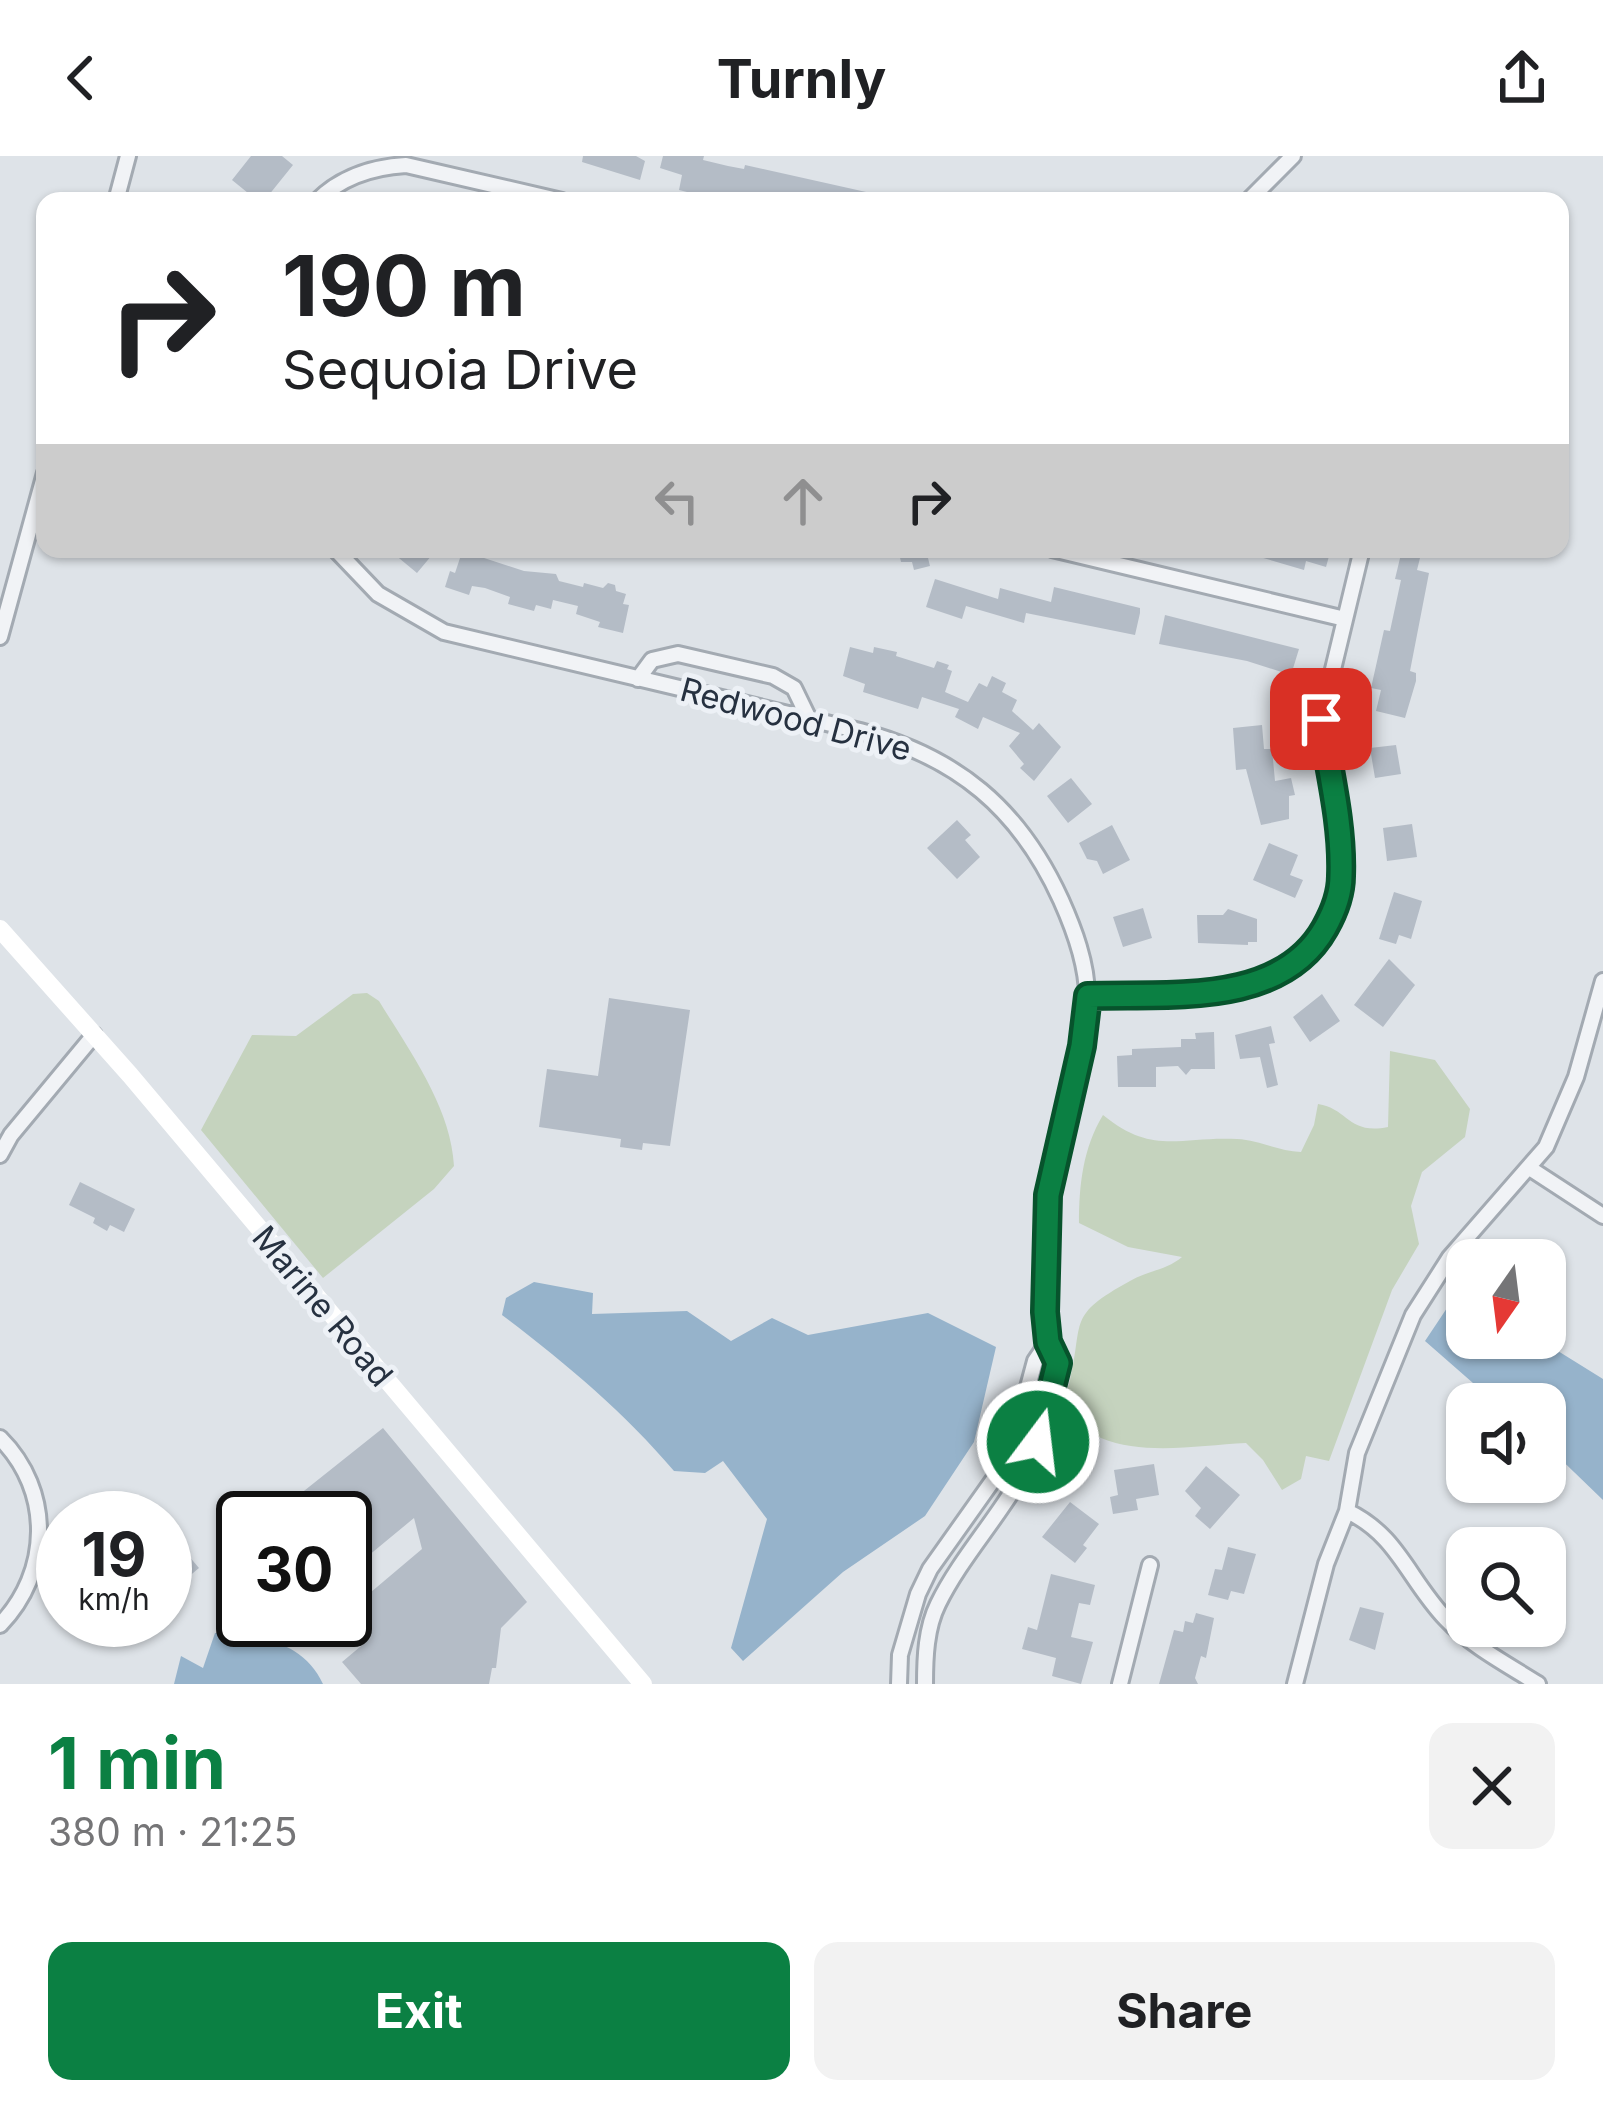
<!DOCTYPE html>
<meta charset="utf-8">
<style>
:root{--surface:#fff;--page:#f2f2f2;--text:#202124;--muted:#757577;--accent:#0b8043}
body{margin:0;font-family:Inter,sans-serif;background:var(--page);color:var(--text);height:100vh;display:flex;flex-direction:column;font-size:45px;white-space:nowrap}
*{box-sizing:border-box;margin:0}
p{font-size:39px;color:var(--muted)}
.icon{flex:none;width:66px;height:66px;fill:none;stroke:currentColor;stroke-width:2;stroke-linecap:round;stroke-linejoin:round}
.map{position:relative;height:1528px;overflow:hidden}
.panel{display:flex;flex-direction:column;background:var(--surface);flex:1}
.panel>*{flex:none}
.guide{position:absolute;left:36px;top:36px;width:1533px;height:366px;border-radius:24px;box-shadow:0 3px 9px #0004;background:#fff;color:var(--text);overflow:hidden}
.needle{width:78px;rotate:194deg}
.tools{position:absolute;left:1446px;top:1083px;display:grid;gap:24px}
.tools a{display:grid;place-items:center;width:120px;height:120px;border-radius:24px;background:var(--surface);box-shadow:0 3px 9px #0004;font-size:60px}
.speed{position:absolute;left:36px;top:1335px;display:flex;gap:24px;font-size:60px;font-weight:700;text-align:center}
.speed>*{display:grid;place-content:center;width:156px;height:156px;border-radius:50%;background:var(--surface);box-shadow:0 3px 9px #0004;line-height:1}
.speed small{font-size:30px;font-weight:400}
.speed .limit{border:6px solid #111;border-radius:18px;background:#fff;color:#111}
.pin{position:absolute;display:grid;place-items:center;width:102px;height:102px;color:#fff;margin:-51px;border-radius:24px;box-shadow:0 6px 18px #0006}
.me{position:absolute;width:132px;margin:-66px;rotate:15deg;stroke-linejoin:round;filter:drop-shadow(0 0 9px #0008)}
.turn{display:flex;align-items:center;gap:42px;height:252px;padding:0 48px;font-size:54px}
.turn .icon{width:156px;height:156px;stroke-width:2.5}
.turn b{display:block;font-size:84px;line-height:102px}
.lanes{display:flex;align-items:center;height:114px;padding:0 48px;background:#0003;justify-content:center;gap:60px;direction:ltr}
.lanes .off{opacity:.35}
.round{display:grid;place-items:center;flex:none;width:126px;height:126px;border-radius:24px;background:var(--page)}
.summary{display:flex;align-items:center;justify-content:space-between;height:204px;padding:0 48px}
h1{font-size:72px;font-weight:700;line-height:90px;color:var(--accent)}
.button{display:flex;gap:24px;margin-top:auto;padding:24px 48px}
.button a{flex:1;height:138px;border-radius:24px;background:var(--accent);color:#fff;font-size:48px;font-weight:700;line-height:138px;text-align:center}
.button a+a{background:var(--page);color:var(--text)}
header{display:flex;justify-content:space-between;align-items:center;height:156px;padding:0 48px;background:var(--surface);font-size:54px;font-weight:700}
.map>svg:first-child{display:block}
.green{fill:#c5d3be}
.water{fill:#96b3cb}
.building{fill:#b4bcc6}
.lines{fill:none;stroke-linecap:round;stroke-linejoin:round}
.minor-casing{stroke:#a3aab2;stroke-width:20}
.minor{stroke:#f1f3f6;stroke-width:14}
.secondary{stroke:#fff;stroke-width:18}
.route-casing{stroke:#07532c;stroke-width:30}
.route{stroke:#0b8043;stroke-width:21}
.labels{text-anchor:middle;stroke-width:10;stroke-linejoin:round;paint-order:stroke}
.street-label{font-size:33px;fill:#263140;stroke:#edf1f6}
</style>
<header><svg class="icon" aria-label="back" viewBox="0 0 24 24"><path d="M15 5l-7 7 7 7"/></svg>Turnly<svg class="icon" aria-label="share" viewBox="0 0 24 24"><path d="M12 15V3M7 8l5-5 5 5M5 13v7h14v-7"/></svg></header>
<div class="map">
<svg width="1603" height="1528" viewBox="0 0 1603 1528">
<rect width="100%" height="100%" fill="#dee3e8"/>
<path class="green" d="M367,837L379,845C409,894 451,951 454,1010L434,1033L323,1122L201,974L252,879L296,880L353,838Z
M1390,895L1435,904L1470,953L1465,981L1422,1016L1411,1050L1419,1088L1392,1134L1329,1305L1306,1300L1301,1323L1282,1334L1263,1304L1246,1287C1200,1289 1145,1300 1101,1282C1087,1276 1075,1262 1063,1252C1063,1240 1068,1235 1070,1224C1084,1165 1066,1160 1130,1125C1147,1115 1167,1114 1182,1101L1128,1091L1079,1067C1079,1029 1083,992 1103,959C1153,1000 1180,980 1237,983C1259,984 1278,995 1301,996L1314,969L1318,948C1349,953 1348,979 1388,971Z"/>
<path class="water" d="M534,1126L593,1137L592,1158L687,1155L731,1185L772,1162L808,1179L928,1157L996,1191L974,1286L925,1360L843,1416L743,1505L731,1492L767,1363L723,1305L705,1317L674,1315C623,1255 564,1206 502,1159L506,1142Z
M1455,1140L1467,1146V1182H1537L1603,1223V1344L1545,1288V1248H1497L1425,1185Z
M215,1477C258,1478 304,1486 323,1528H174L181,1500L203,1512Z"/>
<path class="building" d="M251,0H282L293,9L264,45H258L232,24Z
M583,0H636L645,5L640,24L582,6Z
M663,0H704L703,4L728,10L744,13L745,9L884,40L883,45H774L751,39L750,45L729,41L723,45L679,34L682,19L660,12Z
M388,393H437L417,417Z
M463,393L482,396L481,401L524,415L556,418L559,425L583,431L584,427L603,432L608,427L615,429L616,435L626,438L623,448L629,449L623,477L598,471L600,466L576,458L578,450L553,444L551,453L536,449L534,455L508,448L510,441L485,432L472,430L469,439L445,431L450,415L455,417Z
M898,393H944L945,398L928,402L930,410L914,414L912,406H901Z
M1246,393H1331L1326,411L1306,405L1304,414L1246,397Z
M1401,398L1420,402L1417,414L1429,417L1410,515L1416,517V525L1405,562L1376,555L1381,534L1371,532L1384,474L1390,475L1401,424L1395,423Z
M935,423L998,443L1000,432L1051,446L1054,431L1140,452V457L1135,479L1026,457L1024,467L966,450L962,463L926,451Z
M1165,459L1299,493L1291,519L1247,505L1159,488Z
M850,491L873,497L874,491L897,496L896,500L934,512L937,505L949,509L947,513L952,515L945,536L968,546L979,527L987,531L992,520L1006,527L1002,536L1017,544L1012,555L1033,574L1039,567L1061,591L1034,625L1020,612L1024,608L1009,590L1020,577L983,561L978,573L955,561L959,553L922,541L918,553L863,536L865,528L843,520Z
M1262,569L1264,593H1272L1275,625L1291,622L1295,639L1289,640V663L1261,669L1246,613L1236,614L1233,572Z
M1396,589L1401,618L1375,622L1370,592Z
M1071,622L1092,648L1068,667L1047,640Z
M957,664L971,679L965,684L980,701L957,723L927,692Z
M1412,668L1417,701L1387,705L1383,672Z
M1112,669L1130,704L1103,718L1097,705L1087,703L1079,687Z
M1269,687L1298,699L1290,719L1303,724L1295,742L1253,724Z
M1394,736L1422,745L1411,783L1399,779L1396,788L1379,783Z
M1143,752L1152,782L1123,791L1113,761Z
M1228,753L1257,763V786H1248V789L1198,787L1197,759H1223Z
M1389,803L1415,829L1383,871L1354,849Z
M1322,838L1340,865L1310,886L1293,861Z
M609,842L690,854L670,990L643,987L642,994L620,991L621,983L539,971L547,913L598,920Z
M1271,870L1275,887L1269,888L1278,929L1267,932L1260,901L1240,903L1235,879Z
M1214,876L1215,913H1191L1186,919L1178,910L1156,911V931H1118L1117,900L1132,899V893L1181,891V883H1196L1195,877Z
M80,1026L135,1053L124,1076L110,1069L107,1075L93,1067L95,1062L69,1049Z
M383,1272L527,1446L501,1472L496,1512H492L489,1528H361L342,1506L367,1485L326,1475L328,1464H345V1458L422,1393L414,1362L345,1419V1362H270Z
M1154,1308L1159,1339L1136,1343L1138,1354L1113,1358L1110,1341L1118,1339L1114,1314Z
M1206,1310L1240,1339L1210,1373L1195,1360L1201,1352L1185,1335Z
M1070,1346L1099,1368L1083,1389L1087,1392L1075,1407L1042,1381Z
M165,1372L199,1412L181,1427L165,1408Z
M1228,1391L1256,1398L1244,1438L1231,1435L1228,1444L1208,1439L1215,1413L1222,1414Z
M1051,1418L1095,1429L1090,1449L1079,1447L1071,1481L1093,1486L1081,1528L1052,1520L1056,1502L1022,1493L1028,1471L1037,1474Z
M1360,1451L1384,1457L1375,1494L1349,1484Z
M1196,1457L1214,1462L1206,1502L1201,1500L1195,1522L1198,1528H1159L1174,1474L1183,1476L1185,1465L1193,1467Z"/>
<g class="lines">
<defs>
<path id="minor" d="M116,45L128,0
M317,45C341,21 372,11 406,9L562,45
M1248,45L1293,0
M335,393L378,438L444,476L860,575C957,601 1019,652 1061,744C1074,773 1087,807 1087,840C1089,915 1052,988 1046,1063C1042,1101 1041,1143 1047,1181C1049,1190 1056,1198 1057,1206C1060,1224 1045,1268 1038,1285C1015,1346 966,1391 938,1448C926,1472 925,1502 925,1528
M1052,393L1345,463
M0,481L45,317
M638,523L652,504L678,498L773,520L794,532L809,563
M1087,840L1243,831L1290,811L1322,777L1333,758L1342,719L1321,563L1362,393
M0,999L11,979L94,879
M1531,1013L1603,1060
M0,1282C53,1335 51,1416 0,1469
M899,1528L900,1499L918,1438L930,1413L996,1320L1017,1272L1035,1205L1048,1186
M1120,1528L1150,1409
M1295,1528L1326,1408L1347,1355
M1538,1528C1508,1509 1470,1489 1446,1463C1408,1423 1398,1379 1347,1355L1357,1297L1413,1159L1450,1101L1546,991L1576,921L1603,825"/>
</defs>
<use href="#minor" class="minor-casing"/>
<use href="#minor" class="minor"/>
<path class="secondary" d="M0,773L130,919L643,1528"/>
</g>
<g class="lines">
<defs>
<path id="route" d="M1038,1286L1058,1207L1048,1186L1045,1156L1048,1039L1082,890L1088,840C1166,837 1280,852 1325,772C1334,756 1341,738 1341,720C1343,668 1329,614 1321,563"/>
</defs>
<use href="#route" class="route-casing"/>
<use href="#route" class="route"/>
</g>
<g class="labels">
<g class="street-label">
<text transform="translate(796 563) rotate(15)" y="12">Redwood Drive</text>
<text transform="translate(323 1150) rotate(50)" y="12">Marine Road</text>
</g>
</g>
</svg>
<div class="tools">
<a><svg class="needle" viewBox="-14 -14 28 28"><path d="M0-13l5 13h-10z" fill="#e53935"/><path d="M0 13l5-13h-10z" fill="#757577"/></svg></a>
<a><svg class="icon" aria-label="sound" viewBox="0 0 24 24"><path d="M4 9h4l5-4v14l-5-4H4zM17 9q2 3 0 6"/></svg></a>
<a><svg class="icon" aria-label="search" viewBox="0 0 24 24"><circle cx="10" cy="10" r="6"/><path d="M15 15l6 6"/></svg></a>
</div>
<div class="speed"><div>19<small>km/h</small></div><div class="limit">30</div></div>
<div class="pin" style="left:1321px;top:563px;background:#d93025"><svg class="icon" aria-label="arrive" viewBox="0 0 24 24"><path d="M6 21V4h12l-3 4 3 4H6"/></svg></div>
<svg class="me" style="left:1038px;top:1286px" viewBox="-20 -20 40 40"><circle r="17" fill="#0b8043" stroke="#fff" stroke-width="3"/><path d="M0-11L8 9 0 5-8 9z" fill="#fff"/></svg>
<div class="guide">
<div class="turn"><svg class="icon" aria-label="right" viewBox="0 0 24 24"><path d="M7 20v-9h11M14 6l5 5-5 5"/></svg><div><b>190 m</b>Sequoia Drive</div></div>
<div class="lanes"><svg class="icon off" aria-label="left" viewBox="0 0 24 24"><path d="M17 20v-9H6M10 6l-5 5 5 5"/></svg><svg class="icon off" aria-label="ahead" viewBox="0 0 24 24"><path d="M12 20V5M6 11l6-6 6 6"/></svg><svg class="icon" aria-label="right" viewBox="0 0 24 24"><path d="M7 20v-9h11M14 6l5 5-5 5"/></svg></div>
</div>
</div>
<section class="panel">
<div class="summary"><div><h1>1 min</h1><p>380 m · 21:25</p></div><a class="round"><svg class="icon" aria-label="close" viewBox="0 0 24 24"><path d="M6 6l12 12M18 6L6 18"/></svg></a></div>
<div class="button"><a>Exit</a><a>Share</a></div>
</section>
